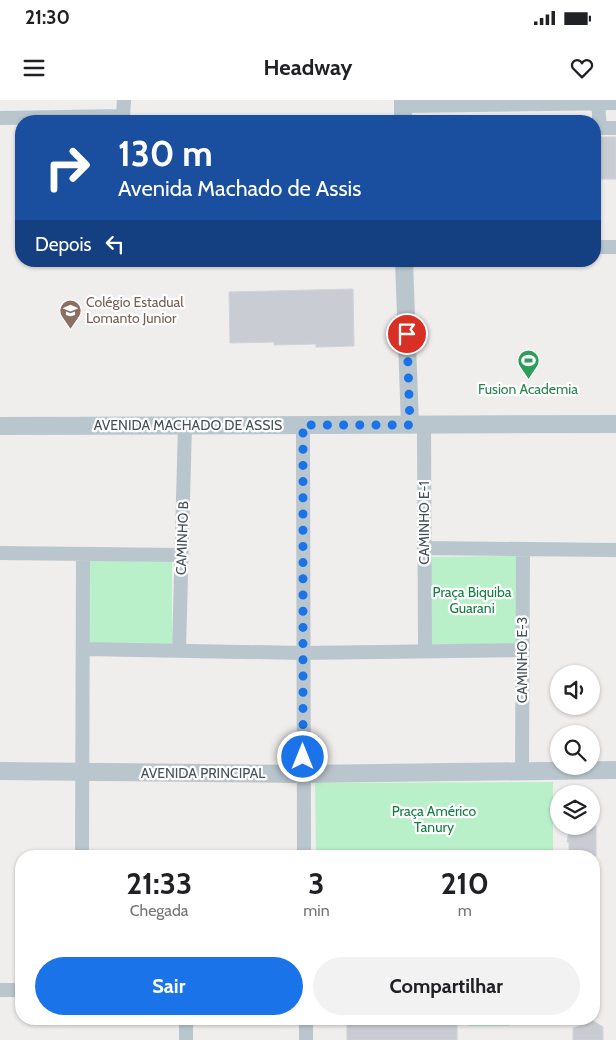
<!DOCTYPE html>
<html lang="pt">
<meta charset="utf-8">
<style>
:root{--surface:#fff;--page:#f2f2f2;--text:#202124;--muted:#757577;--accent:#1a73e8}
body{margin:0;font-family:Cabin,sans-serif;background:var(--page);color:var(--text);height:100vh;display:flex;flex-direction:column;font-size:19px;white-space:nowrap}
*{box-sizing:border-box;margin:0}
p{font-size:16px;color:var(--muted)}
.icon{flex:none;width:28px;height:28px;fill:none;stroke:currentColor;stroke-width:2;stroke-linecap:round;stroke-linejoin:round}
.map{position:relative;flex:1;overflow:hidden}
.panel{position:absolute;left:15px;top:750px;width:585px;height:175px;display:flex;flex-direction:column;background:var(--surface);border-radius:20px;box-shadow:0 1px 4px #0004}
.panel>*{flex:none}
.top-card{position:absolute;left:15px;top:15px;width:586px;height:152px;border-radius:20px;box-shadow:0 1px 4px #0004;background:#1a4fa0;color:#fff;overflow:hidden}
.buttons{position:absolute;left:550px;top:565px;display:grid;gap:10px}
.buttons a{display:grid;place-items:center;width:50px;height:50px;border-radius:50%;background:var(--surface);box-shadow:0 1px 4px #0004;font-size:25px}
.pin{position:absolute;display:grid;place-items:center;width:42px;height:42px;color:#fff;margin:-21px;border:2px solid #fff;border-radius:50%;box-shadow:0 1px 5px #0007}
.me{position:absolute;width:55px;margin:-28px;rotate:0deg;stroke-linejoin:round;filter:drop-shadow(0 0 4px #0008)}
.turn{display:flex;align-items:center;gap:18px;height:105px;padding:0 20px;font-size:22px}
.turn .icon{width:65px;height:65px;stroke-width:2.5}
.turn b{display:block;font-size:35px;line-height:42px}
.then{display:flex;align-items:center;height:48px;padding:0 20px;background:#0003;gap:10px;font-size:19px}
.eta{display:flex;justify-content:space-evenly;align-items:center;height:85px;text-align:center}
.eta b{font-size:30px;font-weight:700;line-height:35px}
.primary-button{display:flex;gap:10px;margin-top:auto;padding:10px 20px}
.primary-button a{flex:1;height:58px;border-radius:30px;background:var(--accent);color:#fff;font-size:20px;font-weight:700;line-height:58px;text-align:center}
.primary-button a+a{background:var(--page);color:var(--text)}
.status{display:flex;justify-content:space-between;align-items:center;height:35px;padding:0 25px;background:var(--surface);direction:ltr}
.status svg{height:14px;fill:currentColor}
header{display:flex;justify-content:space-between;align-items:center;height:65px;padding:0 20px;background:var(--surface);font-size:22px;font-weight:700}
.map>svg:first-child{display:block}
.green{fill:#b9f0ca}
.building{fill:#c9ccd2;stroke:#d0d3d9}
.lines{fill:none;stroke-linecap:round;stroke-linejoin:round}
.minor{stroke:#bac6cd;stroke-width:14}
.tertiary{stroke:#bac6cd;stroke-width:18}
.route{stroke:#1a73e8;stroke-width:9;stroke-dasharray:0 16.2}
.labels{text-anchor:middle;stroke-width:4.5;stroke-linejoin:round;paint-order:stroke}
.education-label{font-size:14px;fill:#785e54;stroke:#fff;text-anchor:start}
.leisure-label{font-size:14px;fill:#27864d;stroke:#fff}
.street-label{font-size:14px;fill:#45525b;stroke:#fff}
.park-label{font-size:14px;fill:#147e41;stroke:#fff}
</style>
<div class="status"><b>21:30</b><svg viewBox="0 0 49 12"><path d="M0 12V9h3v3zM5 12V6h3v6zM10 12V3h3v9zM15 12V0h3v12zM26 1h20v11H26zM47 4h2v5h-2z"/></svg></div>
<header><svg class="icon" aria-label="menu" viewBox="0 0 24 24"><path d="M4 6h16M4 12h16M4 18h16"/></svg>Headway<svg class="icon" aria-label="heart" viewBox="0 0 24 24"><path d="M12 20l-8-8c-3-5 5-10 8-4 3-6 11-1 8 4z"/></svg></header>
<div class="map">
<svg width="616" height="940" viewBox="0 0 616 940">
<rect width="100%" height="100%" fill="#f0eded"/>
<path class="green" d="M516,456L517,544L427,545L426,457Z
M89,459L172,460V548L88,547Z
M553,682V756H316L315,683Z
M468,919H510V926H468Z"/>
<path class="building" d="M595,37H616V79H595Z
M353,189L354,246L316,247V244L274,245V242L230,243L229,192Z
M570,726H596V756H569V742H567Z
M347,919H457V940H347Z
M585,919H590L603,927V940H573V928L585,924Z"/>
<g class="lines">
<path class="minor" d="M598,3L600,28
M403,6L616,3
M0,18L123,16L124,0
M595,28H616
M595,147H616
M303,325L304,756
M424,325L425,551
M424,448L616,450
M0,453L181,455
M83,549L303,553L522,550
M179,550L185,325
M522,671L523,449
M82,756L83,454
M0,890H21
M186,919V940
M306,919V940"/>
<path class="tertiary" d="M403,0V21
M404,161L410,325
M0,326L616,324
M0,671L303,674L616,670"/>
</g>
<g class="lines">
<path class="route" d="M303,657V325H410L407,234"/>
</g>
<defs>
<symbol id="school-pin" viewBox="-11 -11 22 30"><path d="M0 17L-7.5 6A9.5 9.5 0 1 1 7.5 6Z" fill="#8d6e63" stroke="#fff"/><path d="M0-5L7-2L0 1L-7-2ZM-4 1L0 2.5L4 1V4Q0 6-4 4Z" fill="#fff"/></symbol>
<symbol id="stadium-pin" viewBox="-11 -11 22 30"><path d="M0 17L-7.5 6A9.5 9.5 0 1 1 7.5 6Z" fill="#2e9e5b" stroke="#fff"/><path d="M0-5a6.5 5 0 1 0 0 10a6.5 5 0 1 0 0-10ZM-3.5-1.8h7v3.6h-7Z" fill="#fff"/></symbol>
</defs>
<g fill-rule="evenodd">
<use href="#school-pin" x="58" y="198" width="25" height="34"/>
<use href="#stadium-pin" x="516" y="248" width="25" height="34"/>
</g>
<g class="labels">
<g class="education-label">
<text x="86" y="207">Colégio Estadual<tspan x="86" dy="16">Lomanto Junior</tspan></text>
</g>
<g class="leisure-label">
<text x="528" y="294">Fusion Academia</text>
</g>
<g class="street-label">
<text x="188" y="330">AVENIDA MACHADO DE ASSIS</text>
<text transform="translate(424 423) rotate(-90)" y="5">CAMINHO E-1</text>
<text transform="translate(182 438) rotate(-88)" y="5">CAMINHO B</text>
<text transform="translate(522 560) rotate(-90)" y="5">CAMINHO E-3</text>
<text x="203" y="678">AVENIDA PRINCIPAL</text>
</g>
<g class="park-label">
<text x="472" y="497">Praça Biquiba<tspan x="472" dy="16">Guarani</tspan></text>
<text x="434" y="716">Praça Américo<tspan x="434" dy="16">Tanury</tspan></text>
</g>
</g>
</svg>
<div class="buttons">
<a><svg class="icon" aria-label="sound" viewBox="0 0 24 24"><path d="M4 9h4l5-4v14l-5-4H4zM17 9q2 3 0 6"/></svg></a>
<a><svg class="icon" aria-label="search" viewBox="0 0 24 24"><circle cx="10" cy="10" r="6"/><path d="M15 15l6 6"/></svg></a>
<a><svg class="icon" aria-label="layers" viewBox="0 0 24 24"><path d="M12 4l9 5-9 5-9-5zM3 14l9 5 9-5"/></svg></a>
</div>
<div class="pin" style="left:407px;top:234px;background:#d93025"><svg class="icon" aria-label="arrive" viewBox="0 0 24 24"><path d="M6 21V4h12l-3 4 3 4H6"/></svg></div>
<svg class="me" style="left:303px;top:657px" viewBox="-20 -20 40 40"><circle r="17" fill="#1a73e8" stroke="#fff" stroke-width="3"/><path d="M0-11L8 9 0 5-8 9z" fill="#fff"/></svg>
<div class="top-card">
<div class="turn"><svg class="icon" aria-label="right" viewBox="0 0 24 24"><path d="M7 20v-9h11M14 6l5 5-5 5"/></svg><div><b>130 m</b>Avenida Machado de Assis</div></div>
<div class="then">Depois<svg class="icon" aria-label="left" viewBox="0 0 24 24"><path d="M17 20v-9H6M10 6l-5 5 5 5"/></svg></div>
</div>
<section class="panel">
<div class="eta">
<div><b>21:33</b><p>Chegada</p></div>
<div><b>3</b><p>min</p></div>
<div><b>210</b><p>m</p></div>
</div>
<div class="primary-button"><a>Sair</a><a>Compartilhar</a></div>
</section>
</div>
